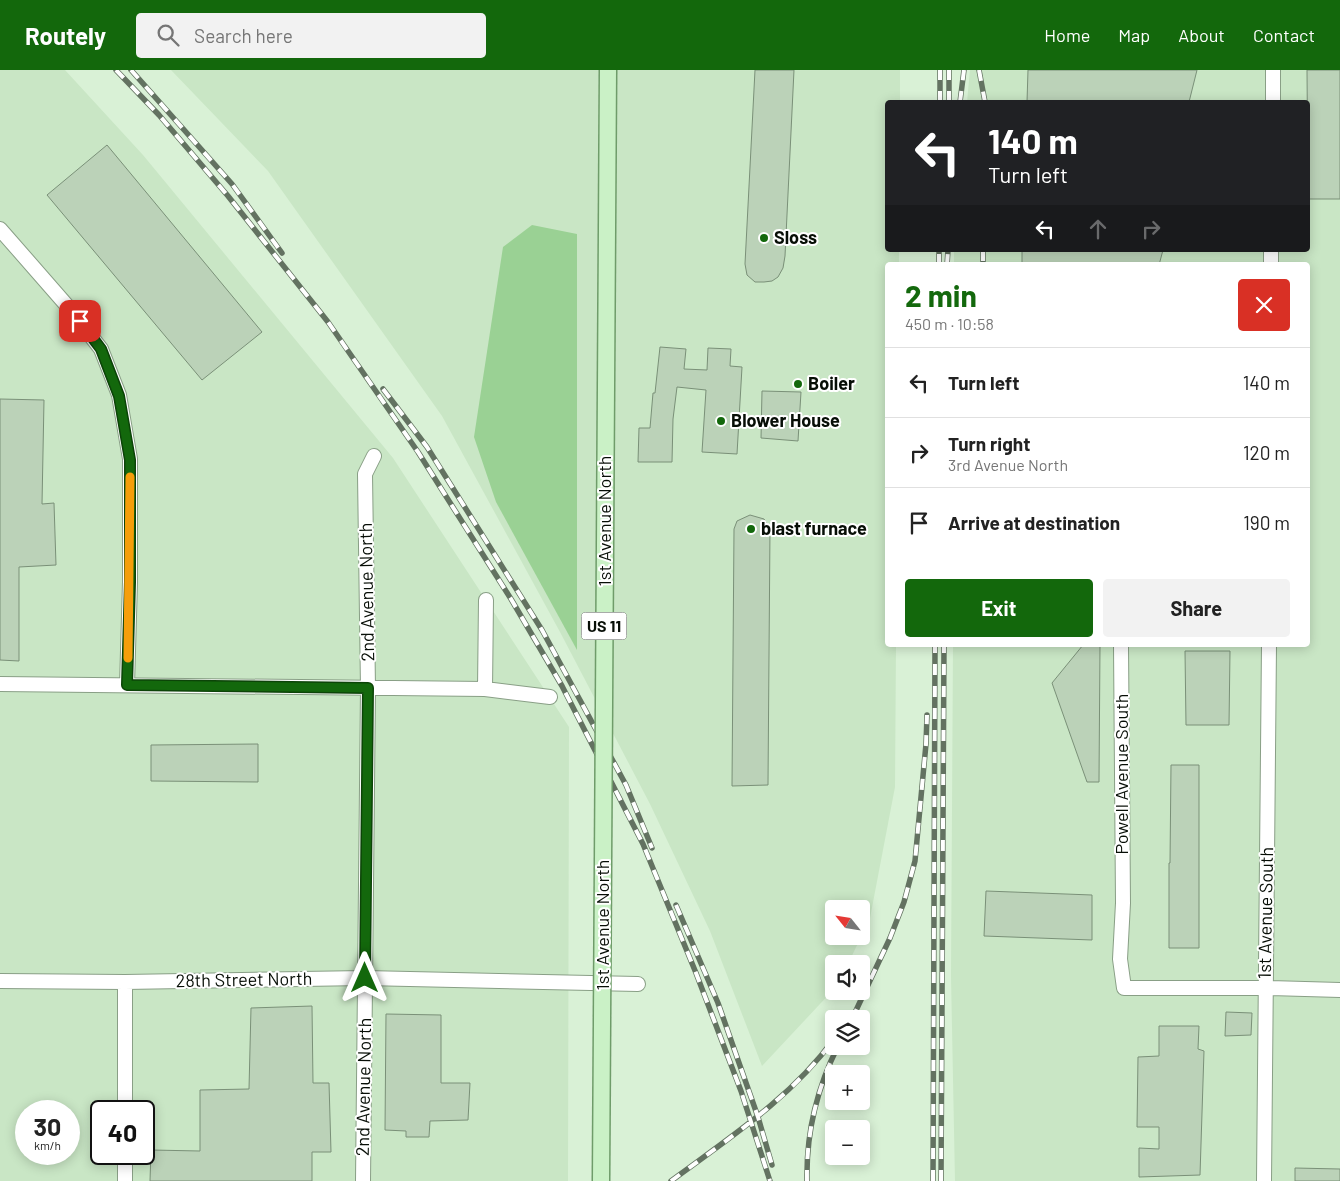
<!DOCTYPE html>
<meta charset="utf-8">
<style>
:root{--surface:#fff;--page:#f2f2f2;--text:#222;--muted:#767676;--line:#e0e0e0;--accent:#13680c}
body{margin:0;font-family:Barlow,sans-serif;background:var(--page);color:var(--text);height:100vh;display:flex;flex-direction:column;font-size:19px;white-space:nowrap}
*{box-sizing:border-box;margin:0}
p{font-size:16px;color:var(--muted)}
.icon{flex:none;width:28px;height:28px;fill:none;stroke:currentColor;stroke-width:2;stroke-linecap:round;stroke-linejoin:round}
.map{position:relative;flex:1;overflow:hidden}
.side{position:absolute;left:885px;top:192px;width:425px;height:385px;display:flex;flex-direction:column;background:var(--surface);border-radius:5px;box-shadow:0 2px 12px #0003}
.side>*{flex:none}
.top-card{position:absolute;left:885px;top:30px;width:425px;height:152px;border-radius:5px;box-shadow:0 2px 12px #0003;background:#202124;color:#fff;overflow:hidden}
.needle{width:32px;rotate:300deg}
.fabs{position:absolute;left:825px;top:830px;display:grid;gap:10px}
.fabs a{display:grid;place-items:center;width:45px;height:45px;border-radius:5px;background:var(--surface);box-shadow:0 2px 12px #0003;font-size:25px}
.speed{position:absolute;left:15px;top:1030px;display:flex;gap:10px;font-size:25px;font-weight:700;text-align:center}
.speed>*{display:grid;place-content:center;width:65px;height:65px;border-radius:50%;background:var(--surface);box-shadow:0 2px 12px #0003;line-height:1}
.speed small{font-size:12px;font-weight:400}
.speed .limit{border:2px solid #111;border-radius:8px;background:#fff;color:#111}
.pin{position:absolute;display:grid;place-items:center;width:42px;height:42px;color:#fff;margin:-21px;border-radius:10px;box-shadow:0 2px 8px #0006}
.me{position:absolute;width:55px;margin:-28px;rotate:0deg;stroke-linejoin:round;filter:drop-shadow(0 0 4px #0008)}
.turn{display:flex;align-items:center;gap:18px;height:105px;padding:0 20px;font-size:22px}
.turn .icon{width:65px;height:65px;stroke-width:2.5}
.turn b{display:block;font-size:35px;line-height:42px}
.lanes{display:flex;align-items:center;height:48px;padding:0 20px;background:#0003;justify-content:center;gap:25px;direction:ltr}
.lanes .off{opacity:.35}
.round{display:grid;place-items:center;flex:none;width:52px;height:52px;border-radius:5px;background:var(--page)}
.overview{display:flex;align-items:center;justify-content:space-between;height:85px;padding:0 20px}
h1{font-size:30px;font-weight:700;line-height:38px;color:var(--accent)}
.primary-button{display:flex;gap:10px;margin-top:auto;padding:10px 20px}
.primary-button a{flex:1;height:58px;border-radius:5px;background:var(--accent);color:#fff;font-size:20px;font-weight:700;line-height:58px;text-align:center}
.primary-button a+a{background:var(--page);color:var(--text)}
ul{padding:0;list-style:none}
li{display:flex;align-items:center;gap:15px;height:70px;padding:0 20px;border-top:1px solid var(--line)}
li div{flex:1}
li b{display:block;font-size:19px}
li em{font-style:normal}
header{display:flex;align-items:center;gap:30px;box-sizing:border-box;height:70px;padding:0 25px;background:var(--accent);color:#fff}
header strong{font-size:24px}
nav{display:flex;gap:28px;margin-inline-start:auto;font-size:18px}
.search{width:350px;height:45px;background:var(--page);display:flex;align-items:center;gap:12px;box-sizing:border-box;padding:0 18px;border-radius:5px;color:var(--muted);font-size:19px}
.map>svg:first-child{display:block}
.built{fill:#c9e6c5;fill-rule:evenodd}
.green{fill:#9ad194}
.building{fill:#bbd2b8;stroke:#7a9078}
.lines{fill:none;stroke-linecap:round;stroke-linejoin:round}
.minor-casing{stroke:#899f86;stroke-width:16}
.minor{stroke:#fff;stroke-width:14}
.rail-casing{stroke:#637261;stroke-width:5.5}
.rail{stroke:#fff;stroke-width:4;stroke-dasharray:11;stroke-linecap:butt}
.major-bridge-casing{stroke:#6f9c6a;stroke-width:19;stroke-linecap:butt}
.major-bridge{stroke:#caf1c6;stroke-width:16}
.route-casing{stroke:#0c4408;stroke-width:12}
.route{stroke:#13680c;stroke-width:9}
.slow{stroke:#f59e0b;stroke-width:9}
.poi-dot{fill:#13680c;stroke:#fff;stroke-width:2}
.labels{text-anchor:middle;stroke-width:4;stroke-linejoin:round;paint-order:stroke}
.shield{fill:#fff;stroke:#515651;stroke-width:1}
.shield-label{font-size:16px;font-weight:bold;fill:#070e06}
.poi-label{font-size:18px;font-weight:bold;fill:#070e06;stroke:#fff;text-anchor:start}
.street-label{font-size:18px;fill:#070e06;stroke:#fff}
</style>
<header>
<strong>Routely</strong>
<div class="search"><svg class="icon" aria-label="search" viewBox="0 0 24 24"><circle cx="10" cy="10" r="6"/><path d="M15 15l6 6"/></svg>Search here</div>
<nav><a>Home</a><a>Map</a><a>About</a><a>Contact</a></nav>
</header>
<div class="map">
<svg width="1340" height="1111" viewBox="0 0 1340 1111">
<rect width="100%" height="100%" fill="#d9f1d6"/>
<path class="built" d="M0,0H65L143,85L393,388L569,657L568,1111H0ZM26,1041H69V1084H26ZM101,1041H144V1084H101Z
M171,0H900V32H888V180H899V195H888V575H896L895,717L870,848L848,894H834V919L762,996L710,861L650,734L560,562L442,346L268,101ZM834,839H861V866H834Z
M970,0H1340V1111H955L951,906L953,575H1308V195H954V180H1308V32H967Z"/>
<path class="green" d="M532,155L577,164V580L496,432L474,367L503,177Z"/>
<path class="building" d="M755,0H794L785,186L783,198L778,207L772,211L764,212H755L747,205L745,194Z
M1028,0H1197L1189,32H1027Z
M1307,0H1340V129H1308Z
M107,75L262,262L202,310L47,125Z
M1022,180H1163L1159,195H1022Z
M660,277L686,279L684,299L707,300L708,278L731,279L730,296L742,297L737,384L702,382L706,320L677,317L673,349L672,392H638L639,358H650L653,323H655Z
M762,321L801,322L798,371L761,368Z
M0,329L44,330L42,434L54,433L56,495L19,497V591L0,590Z
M750,445L764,449L770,458L768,715L732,716L734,459L737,451Z
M1083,575H1100L1099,712H1087L1052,613Z
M1185,581H1230L1229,655H1186Z
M258,674V712L151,711V675Z
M1171,695H1199V878H1169V793H1170Z
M986,821L1092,825V870L984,866Z
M312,936L313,1013H329L331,1082H312V1111H150L151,1080L200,1081V1020L249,1019L251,938Z
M1226,942L1252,943L1251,965L1225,966Z
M386,944L441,945V1013H470L468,1050L430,1051L429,1067H406V1061L385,1060Z
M1159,956H1199L1198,979L1204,981L1200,1105L1139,1107V1078L1159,1079V1057H1137L1138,987L1159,986Z
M1295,1098L1340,1099V1111H1295Z"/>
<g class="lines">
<defs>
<path id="minor" d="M1273,32V0
M0,159L69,238L101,279L119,325L130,389V512L127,615
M1271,195V180
M1121,575L1123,833L1120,889L1124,918H1266L1340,920
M0,614L485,619L550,627
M485,619L486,530
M0,911L125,912L365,908L638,914
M125,912V1041
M125,1084V1111
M363,1111L368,618L365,404L374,386
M1264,1111L1269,575"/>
</defs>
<use href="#minor" class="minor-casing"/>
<use href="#minor" class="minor"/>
<defs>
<path id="rail" d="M116,0L159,45L228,126L328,252L418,382L511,529L562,616L643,774L696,903L741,1021L770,1111
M131,0L232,114L282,183
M979,0L985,32
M940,32V0
M949,32V0
M960,32L964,0
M983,180V195
M939,195V180
M947,195L948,180
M383,319L427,377L542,560L626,715L652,778
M676,835L718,933L758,1047L772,1095
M852,949L890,868L904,832L915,791L926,674L927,645
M671,1111C729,1068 791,1028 834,969
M807,1111C806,1064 817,1018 838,976
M933,1111L935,575
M941,1111L944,575"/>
</defs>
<use href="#rail" class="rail-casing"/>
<use href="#rail" class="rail"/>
<defs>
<path id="major-bridge" d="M601,1111L608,0"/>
</defs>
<use href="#major-bridge" class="major-bridge-casing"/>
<use href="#major-bridge" class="major-bridge"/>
</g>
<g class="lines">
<defs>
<path id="route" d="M80,251L101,279L119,326L130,390V512L127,615L368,618L365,908"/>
</defs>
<use href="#route" class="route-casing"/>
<use href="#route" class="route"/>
<path class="slow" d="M128,588L130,407"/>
</g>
<g class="poi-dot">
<circle cx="764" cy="168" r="5"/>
<circle cx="798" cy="314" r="5"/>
<circle cx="721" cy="351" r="5"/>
<circle cx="751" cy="459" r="5"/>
</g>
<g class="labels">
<rect class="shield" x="581.5" y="542.5" width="45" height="27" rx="4"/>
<g class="shield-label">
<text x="604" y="562">US 11</text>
</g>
<g class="poi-label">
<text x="774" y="174">Sloss</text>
<text x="808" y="320">Boiler</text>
<text x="731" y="357">Blower House</text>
<text x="761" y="465">blast furnace</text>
</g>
<g class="street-label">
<text transform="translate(605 451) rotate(-90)" y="6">1st Avenue North</text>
<text transform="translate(367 522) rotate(-91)" y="6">2nd Avenue North</text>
<text transform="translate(1122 704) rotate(-90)" y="6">Powell Avenue South</text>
<text transform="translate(1266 843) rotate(-89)" y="6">1st Avenue South</text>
<text transform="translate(603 855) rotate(-90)" y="6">1st Avenue North</text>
<text transform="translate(244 910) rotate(-1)" y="6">28th Street North</text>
<text transform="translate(364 1017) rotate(-89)" y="6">2nd Avenue North</text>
</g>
</g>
</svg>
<div class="fabs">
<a><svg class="needle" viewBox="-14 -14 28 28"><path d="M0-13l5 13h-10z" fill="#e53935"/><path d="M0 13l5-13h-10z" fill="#767676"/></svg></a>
<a><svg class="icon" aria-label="sound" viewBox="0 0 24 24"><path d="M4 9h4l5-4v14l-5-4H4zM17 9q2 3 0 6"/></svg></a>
<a><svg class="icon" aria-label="layers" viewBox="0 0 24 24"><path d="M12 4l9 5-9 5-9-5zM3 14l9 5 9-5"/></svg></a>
<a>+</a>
<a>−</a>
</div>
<div class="speed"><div>30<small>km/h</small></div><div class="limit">40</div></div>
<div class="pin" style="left:80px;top:251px;background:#d93025"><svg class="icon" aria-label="arrive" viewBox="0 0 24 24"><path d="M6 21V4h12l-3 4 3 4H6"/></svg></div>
<svg class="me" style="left:365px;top:908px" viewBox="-20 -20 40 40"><path d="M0-17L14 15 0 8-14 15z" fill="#13680c" stroke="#fff" stroke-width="4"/></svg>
<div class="top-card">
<div class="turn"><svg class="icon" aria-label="left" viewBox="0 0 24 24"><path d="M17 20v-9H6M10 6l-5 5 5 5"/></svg><div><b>140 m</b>Turn left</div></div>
<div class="lanes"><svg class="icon" aria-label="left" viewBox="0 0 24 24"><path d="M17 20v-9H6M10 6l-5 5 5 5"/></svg><svg class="icon off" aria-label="ahead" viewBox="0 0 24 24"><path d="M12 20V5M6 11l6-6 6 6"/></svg><svg class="icon off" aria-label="right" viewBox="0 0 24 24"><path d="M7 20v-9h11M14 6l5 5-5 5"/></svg></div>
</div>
<section class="side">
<div class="overview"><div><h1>2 min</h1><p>450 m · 10:58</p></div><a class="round" style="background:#d93025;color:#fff"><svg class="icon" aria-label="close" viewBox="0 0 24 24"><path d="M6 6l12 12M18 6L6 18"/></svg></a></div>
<ul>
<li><svg class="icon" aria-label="left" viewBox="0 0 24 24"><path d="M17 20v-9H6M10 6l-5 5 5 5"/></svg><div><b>Turn left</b></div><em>140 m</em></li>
<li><svg class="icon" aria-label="right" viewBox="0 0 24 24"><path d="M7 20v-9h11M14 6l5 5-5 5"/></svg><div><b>Turn right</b><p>3rd Avenue North</p></div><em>120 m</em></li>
<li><svg class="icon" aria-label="arrive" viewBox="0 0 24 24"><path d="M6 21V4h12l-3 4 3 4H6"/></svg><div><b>Arrive at destination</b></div><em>190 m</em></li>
</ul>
<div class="primary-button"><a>Exit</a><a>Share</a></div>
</section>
</div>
